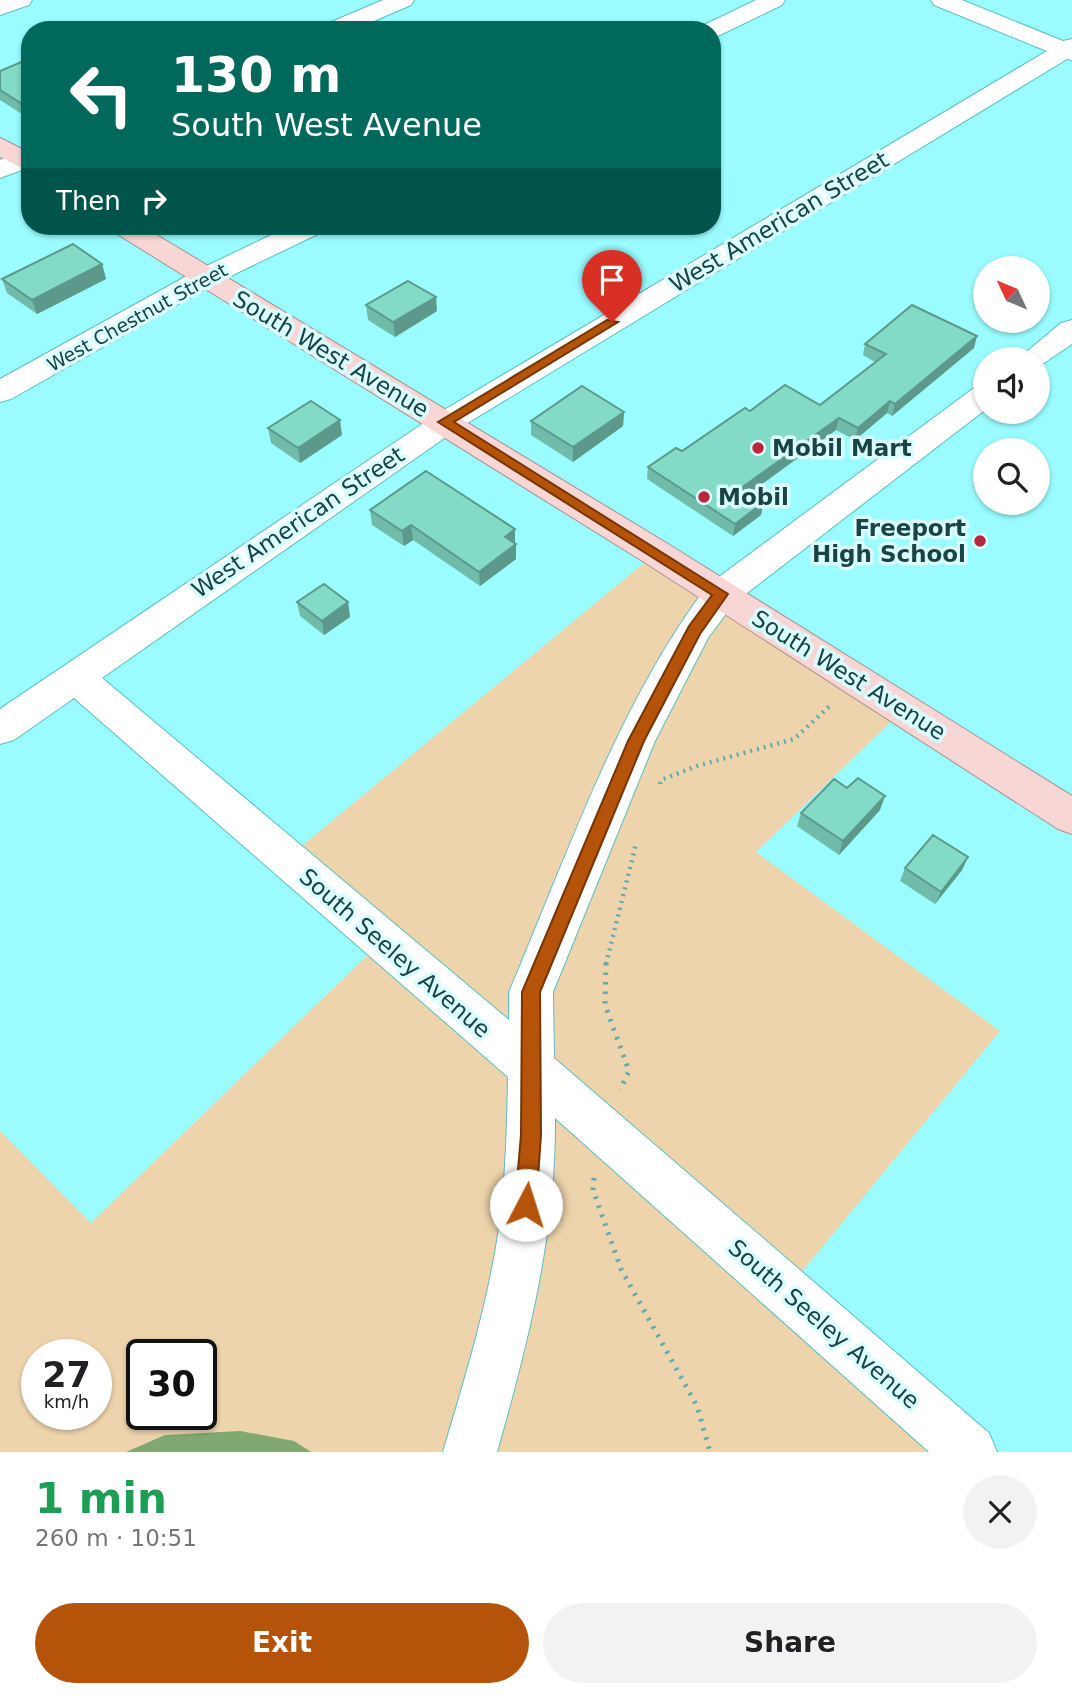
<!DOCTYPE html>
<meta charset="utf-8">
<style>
:root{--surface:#fff;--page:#f2f2f2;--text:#202124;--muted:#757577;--accent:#b45309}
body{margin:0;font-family:"DejaVu Sans",sans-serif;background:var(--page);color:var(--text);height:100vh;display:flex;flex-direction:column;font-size:26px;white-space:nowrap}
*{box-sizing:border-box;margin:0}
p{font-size:23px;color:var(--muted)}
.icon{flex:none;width:38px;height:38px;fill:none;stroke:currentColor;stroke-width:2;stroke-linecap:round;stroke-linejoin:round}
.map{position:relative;height:1452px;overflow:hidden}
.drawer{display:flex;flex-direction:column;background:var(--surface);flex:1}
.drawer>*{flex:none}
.top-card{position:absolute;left:21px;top:21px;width:700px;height:214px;border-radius:28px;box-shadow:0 2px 5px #0004;background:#00695c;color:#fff;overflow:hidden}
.needle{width:46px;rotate:314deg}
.fabs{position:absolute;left:973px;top:256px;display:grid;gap:14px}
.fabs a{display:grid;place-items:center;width:77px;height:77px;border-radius:50%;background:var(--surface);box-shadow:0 2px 5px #0004;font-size:35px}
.speed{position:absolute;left:21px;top:1339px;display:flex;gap:14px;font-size:35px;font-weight:700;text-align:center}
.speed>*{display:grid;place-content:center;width:91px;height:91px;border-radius:50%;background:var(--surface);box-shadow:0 2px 5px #0004;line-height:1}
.speed small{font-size:18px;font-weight:400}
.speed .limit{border:4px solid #111;border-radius:10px;background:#fff;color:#111}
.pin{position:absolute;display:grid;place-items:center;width:60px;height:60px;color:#fff;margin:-72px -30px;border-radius:50% 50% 50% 0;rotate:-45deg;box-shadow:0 0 7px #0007}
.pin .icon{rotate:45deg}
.me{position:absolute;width:77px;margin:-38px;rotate:5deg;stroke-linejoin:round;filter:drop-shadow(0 0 5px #0008)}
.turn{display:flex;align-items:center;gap:24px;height:147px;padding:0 35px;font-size:32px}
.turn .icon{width:91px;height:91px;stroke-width:2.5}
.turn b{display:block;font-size:49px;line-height:60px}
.then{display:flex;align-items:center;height:66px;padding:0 35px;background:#0003;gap:14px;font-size:26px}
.round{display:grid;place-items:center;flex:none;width:74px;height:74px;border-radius:37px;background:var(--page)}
.headline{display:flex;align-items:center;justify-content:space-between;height:119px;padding:0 35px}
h1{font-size:42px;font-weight:800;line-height:52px;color:#1e9e55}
.button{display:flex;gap:14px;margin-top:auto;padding:14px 35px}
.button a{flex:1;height:80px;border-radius:42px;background:var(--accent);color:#fff;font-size:28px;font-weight:800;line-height:80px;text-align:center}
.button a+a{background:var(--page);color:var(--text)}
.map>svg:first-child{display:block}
.green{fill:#edd4ad;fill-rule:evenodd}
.water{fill:#80a871}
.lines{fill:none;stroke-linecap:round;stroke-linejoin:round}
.minor-casing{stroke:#5bbec1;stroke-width:2}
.major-casing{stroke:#a79191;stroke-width:2}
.path-far1{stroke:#61abad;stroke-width:4.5;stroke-dasharray:2 5;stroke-linecap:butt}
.path{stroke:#61abad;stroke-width:5;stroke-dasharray:2.5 7;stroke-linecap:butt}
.minor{fill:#fff;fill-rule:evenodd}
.major{fill:#f8d6d6;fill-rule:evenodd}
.wall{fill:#71bbab}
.shaded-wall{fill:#5c998b}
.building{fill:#83dac7;stroke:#5c998b;stroke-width:2}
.route{fill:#b45309;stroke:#753606;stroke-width:2}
.poi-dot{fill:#b9273f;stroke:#dafeff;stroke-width:2.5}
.labels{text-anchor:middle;stroke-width:7;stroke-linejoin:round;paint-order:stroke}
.far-street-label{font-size:19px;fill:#194344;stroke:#dafeff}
.street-label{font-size:23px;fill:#194344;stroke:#dafeff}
.poi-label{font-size:23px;font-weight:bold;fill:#194344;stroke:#dafeff;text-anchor:start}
</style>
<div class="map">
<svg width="1072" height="1452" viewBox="0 0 1072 1452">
<rect width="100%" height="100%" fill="#9afcff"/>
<path class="green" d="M656,553L904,709L756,852L1000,1031L786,1291L970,1452H0V1131L91,1223L381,942L286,859ZM37,1354H96V1414H37ZM142,1354H201V1414H142Z"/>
<path class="water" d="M240,1431L294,1441L311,1452H126L165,1435Z"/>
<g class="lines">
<defs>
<path id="minor" d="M0,0H32L29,5L0,15Z
M383,0H414L411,5L353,30H320L324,25Z
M756,0H785L782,5L720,35L712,37V30H700L704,25Z
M931,0H962L1063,41L1072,39V60L1067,59L456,430L102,678L509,1020V992C566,858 620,700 708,585L974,388L985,385V410L734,603L708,638L655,741L553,992L554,1058L989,1433L997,1452H929L555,1118C556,1233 528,1343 497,1452H443C465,1378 488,1304 499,1228C506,1178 507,1127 508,1077L74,698L14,740L0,744V709L434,416L1047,51L934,5Z
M30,149V167L0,178V160Z
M290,226H326L322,232L214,284L11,399L0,402V379L194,272Z
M1072,320V344L1038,367V359H1018L1061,323Z"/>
<path id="major" d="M0,138L30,153V172L0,157Z
M110,226H142L668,544L1072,796V834L1058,829L644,562L114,232Z"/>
</defs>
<use href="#minor" class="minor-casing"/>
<use href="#major" class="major-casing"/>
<path class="path-far1" d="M660,784L661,780L697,766L794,739L832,704
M606,964L636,844"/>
<path class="path" d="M606,963L605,1005L629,1071L620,1090
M594,1178L593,1190L621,1269L697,1406L710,1452"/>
<use href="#minor" class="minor"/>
<use href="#major" class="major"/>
</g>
<path class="wall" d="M30,67V118H28L0,100V71Z
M102,264L106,279L37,314L7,293L2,279Z
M366,305L437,311L395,337L368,320Z
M865,344L974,348L892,416L887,413L855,440L836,430L748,494L763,503L761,515L733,536L647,479L648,467L682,451L750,411L820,405L875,362L863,355Z
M624,412L623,426L573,462L531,435V421Z
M268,428L342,435L300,463L271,443Z
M370,510L515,544L516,559L480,586L413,540L404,546L372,525Z
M297,602H348L350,617L324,635L300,616Z
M880,810L839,855L797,826L801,813Z
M968,857L962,870L935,904L900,881L905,868Z"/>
<path class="shaded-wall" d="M30,102V118H28L24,105Z
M102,264L106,279L37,314L32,300Z
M436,297L437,311L395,337L393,322Z
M977,336L974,348L892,416L895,404Z
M890,401L887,413L855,440L858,428Z
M624,412L623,426L573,462V447Z
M839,418L836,430L739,501L740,489Z
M340,420L342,435L300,463L298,448Z
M763,503L761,515L733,536L735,524Z
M411,525L413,540L404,546L402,531Z
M515,529V544L505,537Z
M516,544V559L480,586L479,572Z
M348,602L350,617L324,635L322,621Z
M885,796L880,810L839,855L843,841Z
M968,857L962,870L935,904L941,892Z"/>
<path class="building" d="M21,62L30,67V102L24,105L0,90V71Z
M73,244L102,264L32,300L2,279Z
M408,281L436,297L393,322L366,305Z
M912,305L977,336L895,404L890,401L858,428L839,418L740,489L763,503L735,524L648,467L676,448L682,451L745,408L750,411L785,385L820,405L886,354L865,344Z
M582,386L624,412L573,447L531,421Z
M311,401L340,420L298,448L268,428Z
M426,471L515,529L505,537L516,544L479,572L411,525L402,531L370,510Z
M324,584L348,602L322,621L297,602Z
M858,778L885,796L843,841L801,813L834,779L847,788Z
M933,835L968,857L941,892L905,868Z"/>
<path class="route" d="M607,320L618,322L454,422L728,594L700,634L644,741L540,992L541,1135L536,1205L533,1212L526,1215L518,1212L515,1205L521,1135L522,992L628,741L689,626L712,595L438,422Z"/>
<g class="poi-dot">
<circle cx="758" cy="448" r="7"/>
<circle cx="704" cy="497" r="7"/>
<circle cx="980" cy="541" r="7"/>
</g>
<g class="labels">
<g class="far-street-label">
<text transform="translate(137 317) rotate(-29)" y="7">West Chestnut Street</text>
</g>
<g class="street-label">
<text transform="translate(779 222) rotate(-31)" y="8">West American Street</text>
<text transform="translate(331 354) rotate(31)" y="8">South West Avenue</text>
<text transform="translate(298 522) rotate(-34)" y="8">West American Street</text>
<text transform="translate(849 675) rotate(32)" y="8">South West Avenue</text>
<text transform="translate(395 953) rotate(41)" y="8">South Seeley Avenue</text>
<text transform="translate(824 1324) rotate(41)" y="8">South Seeley Avenue</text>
</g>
<g class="poi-label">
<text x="772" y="456">Mobil Mart</text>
<text x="718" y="505">Mobil</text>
<text x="966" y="536" text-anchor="end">Freeport<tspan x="966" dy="26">High School</tspan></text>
</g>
</g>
</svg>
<div class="fabs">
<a><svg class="needle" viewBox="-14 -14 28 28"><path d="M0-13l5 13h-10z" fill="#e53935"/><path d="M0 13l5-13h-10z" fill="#757577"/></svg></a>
<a><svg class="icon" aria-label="sound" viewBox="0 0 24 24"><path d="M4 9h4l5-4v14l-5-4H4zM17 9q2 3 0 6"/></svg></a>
<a><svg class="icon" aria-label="search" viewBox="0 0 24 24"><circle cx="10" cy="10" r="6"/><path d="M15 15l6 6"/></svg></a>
</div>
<div class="speed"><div>27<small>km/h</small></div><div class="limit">30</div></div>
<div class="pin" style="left:612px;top:322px;background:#d93025"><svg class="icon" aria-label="arrive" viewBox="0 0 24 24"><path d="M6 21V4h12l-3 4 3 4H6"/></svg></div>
<svg class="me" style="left:526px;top:1205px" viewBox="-20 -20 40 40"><circle r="19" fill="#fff"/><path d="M0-13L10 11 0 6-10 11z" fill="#b45309"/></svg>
<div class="top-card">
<div class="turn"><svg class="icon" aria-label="left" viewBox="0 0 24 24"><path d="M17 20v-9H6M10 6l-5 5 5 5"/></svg><div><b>130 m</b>South West Avenue</div></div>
<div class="then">Then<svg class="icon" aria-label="right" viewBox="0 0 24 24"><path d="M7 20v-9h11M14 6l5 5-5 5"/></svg></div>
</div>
</div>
<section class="drawer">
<div class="headline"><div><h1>1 min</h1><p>260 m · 10:51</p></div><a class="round"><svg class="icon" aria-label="close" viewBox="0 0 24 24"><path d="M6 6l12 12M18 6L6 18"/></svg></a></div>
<div class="button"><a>Exit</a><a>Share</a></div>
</section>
